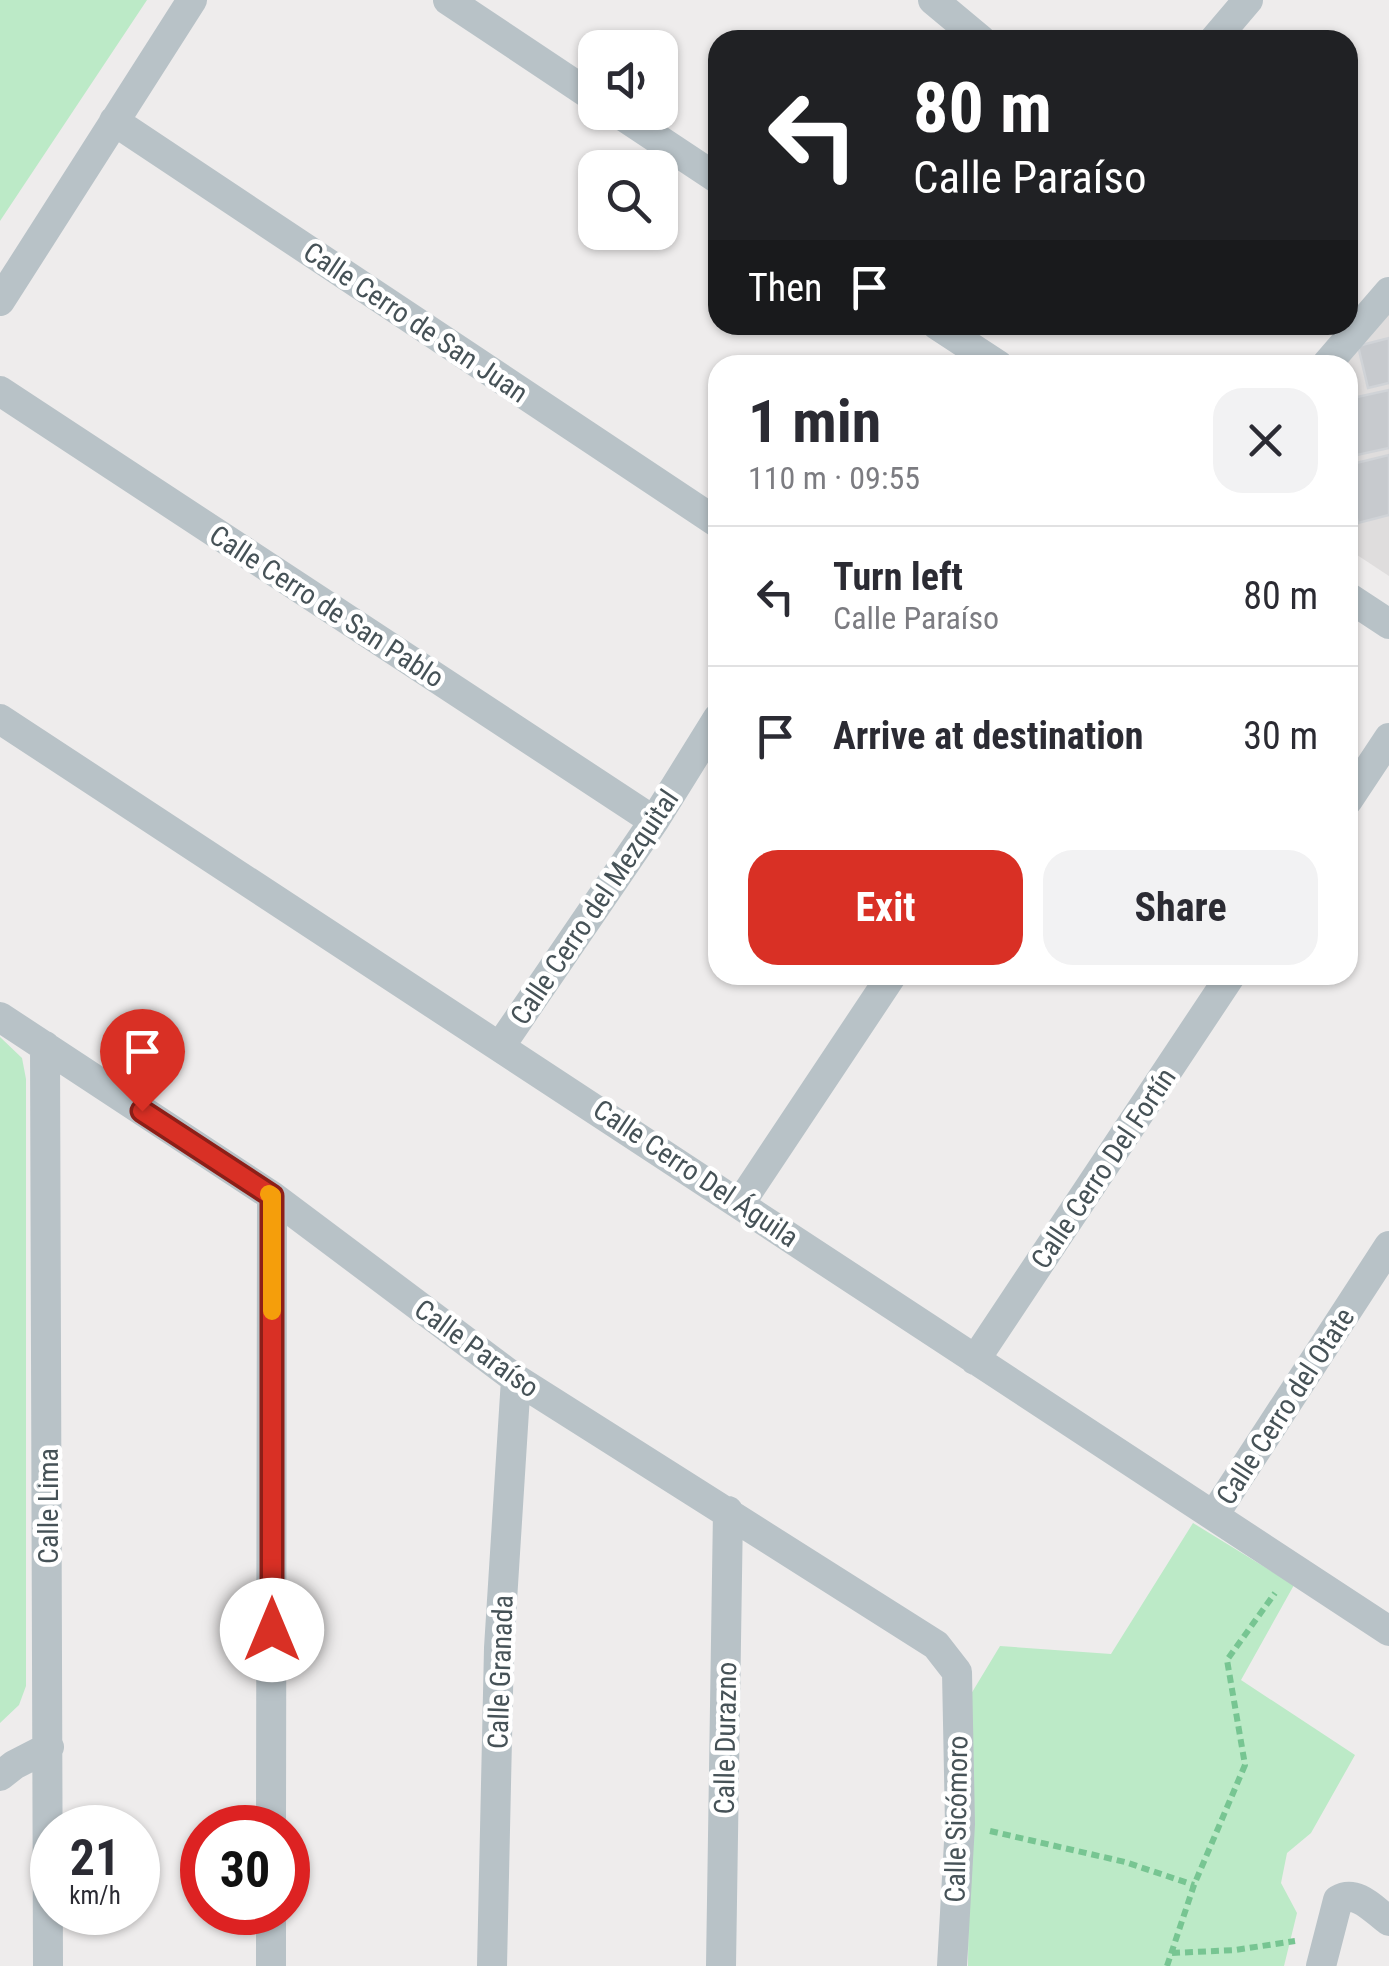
<!DOCTYPE html>
<meta charset="utf-8">
<style>
:root{--surface:#fff;--page:#f2f2f3;--text:#2b2b33;--muted:#7c7c81;--line:#e1e1e2;--accent:#d93025}
body{margin:0;font-family:"Roboto Condensed",sans-serif;background:var(--page);color:var(--text);height:100vh;display:flex;flex-direction:column;font-size:38px;white-space:nowrap}
*{box-sizing:border-box;margin:0}
p{font-size:32px;color:var(--muted)}
.icon{flex:none;width:55px;height:55px;fill:none;stroke:currentColor;stroke-width:2;stroke-linecap:round;stroke-linejoin:round}
.map{position:relative;flex:1;overflow:hidden}
.drawer{position:absolute;left:708px;top:355px;width:650px;height:630px;display:flex;flex-direction:column;background:var(--surface);border-radius:30px;box-shadow:0 2px 8px #0004}
.drawer>*{flex:none}
.guide{position:absolute;left:708px;top:30px;width:650px;height:305px;border-radius:30px;box-shadow:0 2px 8px #0004;background:#202124;color:#fff;overflow:hidden}
.fabs{position:absolute;left:578px;top:30px;display:grid;gap:20px}
.fabs a{display:grid;place-items:center;width:100px;height:100px;border-radius:20px;background:var(--surface);box-shadow:0 2px 8px #0004;font-size:50px}
.speed{position:absolute;left:30px;top:1805px;display:flex;gap:20px;font-size:50px;font-weight:700;text-align:center}
.speed>*{display:grid;place-content:center;width:130px;height:130px;border-radius:50%;background:var(--surface);box-shadow:0 2px 8px #0004;line-height:1}
.speed small{font-size:25px;font-weight:400}
.speed .limit{border:15px solid #d22;background:#fff;color:#111}
.pin{position:absolute;display:grid;place-items:center;width:85px;height:85px;color:#fff;margin:-102px -42px;border-radius:50% 50% 50% 0;rotate:-45deg;box-shadow:0 0 10px #0007}
.pin .icon{rotate:45deg}
.me{position:absolute;width:110px;margin:-55px;rotate:0deg;stroke-linejoin:round;filter:drop-shadow(0 0 8px #0008)}
.turn{display:flex;align-items:center;gap:35px;height:210px;padding:0 40px;font-size:45px}
.turn .icon{width:130px;height:130px;stroke-width:2.5}
.turn b{display:block;font-size:70px;line-height:85px}
.then{display:flex;align-items:center;height:95px;padding:0 40px;background:#0003;gap:20px;font-size:38px}
.round{display:grid;place-items:center;flex:none;width:105px;height:105px;border-radius:30px;background:var(--page)}
.headline{display:flex;align-items:center;justify-content:space-between;height:170px;padding:0 40px}
h1{font-size:60px;font-weight:700;line-height:75px}
.primary-button{display:flex;gap:20px;margin-top:auto;padding:20px 40px}
.primary-button a{flex:1;height:115px;border-radius:30px;background:var(--accent);color:#fff;font-size:40px;font-weight:700;line-height:115px;text-align:center}
.primary-button a+a{background:var(--page);color:var(--text)}
ul{padding:0;list-style:none}
li{display:flex;align-items:center;gap:30px;height:140px;padding:0 40px;border-top:2px solid var(--line)}
li div{flex:1}
li b{display:block;font-size:38px}
li em{font-style:normal}
.map>svg:first-child{display:block}
.education{fill:#dfdddd}
.green{fill:#bceac7}
.building{fill:#c7cace;stroke:#d0d3d7;stroke-width:2.5}
.lines{fill:none;stroke-linecap:round;stroke-linejoin:round}
.path{stroke:#77c592;stroke-width:6;stroke-dasharray:8 5;stroke-linecap:butt}
.minor{stroke:#b8c2c7;stroke-width:30}
.route-casing{stroke:#8d1f18;stroke-width:25}
.route{stroke:#d93025;stroke-width:18}
.slow{stroke:#f59e0b;stroke-width:18}
.labels{text-anchor:middle;stroke-width:9;stroke-linejoin:round;paint-order:stroke}
.street-label{font-size:28px;fill:#465257;stroke:#fff}
</style>
<div class="map">
<svg width="1389" height="1966" viewBox="0 0 1389 1966">
<rect width="100%" height="100%" fill="#eeecec"/>
<path class="education" d="M1389,303V576L1348,549V365H1340Z"/>
<path class="green" d="M0,0H147L0,221Z
M0,1037L22,1058L26,1079V1686L19,1705L0,1723Z
M1193,1523L1294,1585L1241,1680L1355,1755L1311,1833L1287,1853L1281,1883L1297,1913L1284,1966H968L971,1694L1000,1646L1111,1654Z"/>
<path class="building" d="M1389,338V383L1368,388L1358,346Z
M1389,390V448L1348,457V399Z
M1389,455V515L1358,523L1348,480V465Z"/>
<g class="lines">
<path class="path" d="M990,1831L1125,1862L1194,1885
M1172,1953L1235,1950L1295,1941
M1167,1966L1194,1885L1245,1765L1227,1660L1275,1593"/>
<path class="minor" d="M448,0L595,98
M933,0L981,40
M1214,40L1248,0
M617,112L718,179
M114,121L718,523
M0,301L192,0
M937,325L998,365
M1326,365L1389,292
M0,391L654,821
M1348,597L1389,624
M0,719L1389,1631
M1348,800L1389,738
M0,1017L272,1196L516,1379L936,1645L957,1672L960,1824L952,1966
M501,1045L654,821L718,718
M45,1046L48,1966
M741,1202L892,975
M975,1360L1231,975
M1214,1515L1389,1246
M0,1776L14,1765L49,1747
M271,1828L272,1196
M271,1966V1912
M492,1966L499,1648L516,1379
M721,1966L728,1511
M1321,1966L1338,1900C1357,1889 1374,1910 1389,1921"/>
</g>
<g class="lines">
<defs>
<path id="route" d="M142,1111L272,1196V1630"/>
</defs>
<use href="#route" class="route-casing"/>
<use href="#route" class="route"/>
<path class="slow" d="M269,1194L272,1196V1311"/>
</g>
<g class="labels">
<g class="street-label">
<text transform="translate(416 322) rotate(34)" y="10">Calle Cerro de San Juan</text>
<text transform="translate(327 606) rotate(33)" y="10">Calle Cerro de San Pablo</text>
<text transform="translate(594 907) rotate(-56)" y="10">Calle Cerro del Mezquital</text>
<text transform="translate(1103 1168) rotate(-56)" y="10">Calle Cerro Del Fortín</text>
<text transform="translate(696 1173) rotate(34)" y="10">Calle Cerro Del Águila</text>
<text transform="translate(477 1348) rotate(36)" y="10">Calle Paraíso</text>
<text transform="translate(1285 1406) rotate(-57)" y="10">Calle Cerro del Otate</text>
<text transform="translate(48 1506) rotate(-90)" y="10">Calle Lima</text>
<text transform="translate(500 1672) rotate(-88)" y="10">Calle Granada</text>
<text transform="translate(725 1738) rotate(-89)" y="10">Calle Durazno</text>
<text transform="translate(956 1819) rotate(-89)" y="10">Calle Sicómoro</text>
</g>
</g>
</svg>
<div class="fabs">
<a><svg class="icon" aria-label="sound" viewBox="0 0 24 24"><path d="M4 9h4l5-4v14l-5-4H4zM17 9q2 3 0 6"/></svg></a>
<a><svg class="icon" aria-label="search" viewBox="0 0 24 24"><circle cx="10" cy="10" r="6"/><path d="M15 15l6 6"/></svg></a>
</div>
<div class="speed"><div>21<small>km/h</small></div><div class="limit">30</div></div>
<div class="pin" style="left:142px;top:1111px;background:#d93025"><svg class="icon" aria-label="arrive" viewBox="0 0 24 24"><path d="M6 21V4h12l-3 4 3 4H6"/></svg></div>
<svg class="me" style="left:272px;top:1630px" viewBox="-20 -20 40 40"><circle r="19" fill="#fff"/><path d="M0-13L10 11 0 6-10 11z" fill="#d93025"/></svg>
<div class="guide">
<div class="turn"><svg class="icon" aria-label="left" viewBox="0 0 24 24"><path d="M17 20v-9H6M10 6l-5 5 5 5"/></svg><div><b>80 m</b>Calle Paraíso</div></div>
<div class="then">Then<svg class="icon" aria-label="arrive" viewBox="0 0 24 24"><path d="M6 21V4h12l-3 4 3 4H6"/></svg></div>
</div>
<section class="drawer">
<div class="headline"><div><h1>1 min</h1><p>110 m · 09:55</p></div><a class="round"><svg class="icon" aria-label="close" viewBox="0 0 24 24"><path d="M6 6l12 12M18 6L6 18"/></svg></a></div>
<ul>
<li><svg class="icon" aria-label="left" viewBox="0 0 24 24"><path d="M17 20v-9H6M10 6l-5 5 5 5"/></svg><div><b>Turn left</b><p>Calle Paraíso</p></div><em>80 m</em></li>
<li><svg class="icon" aria-label="arrive" viewBox="0 0 24 24"><path d="M6 21V4h12l-3 4 3 4H6"/></svg><div><b>Arrive at destination</b></div><em>30 m</em></li>
</ul>
<div class="primary-button"><a>Exit</a><a>Share</a></div>
</section>
</div>
